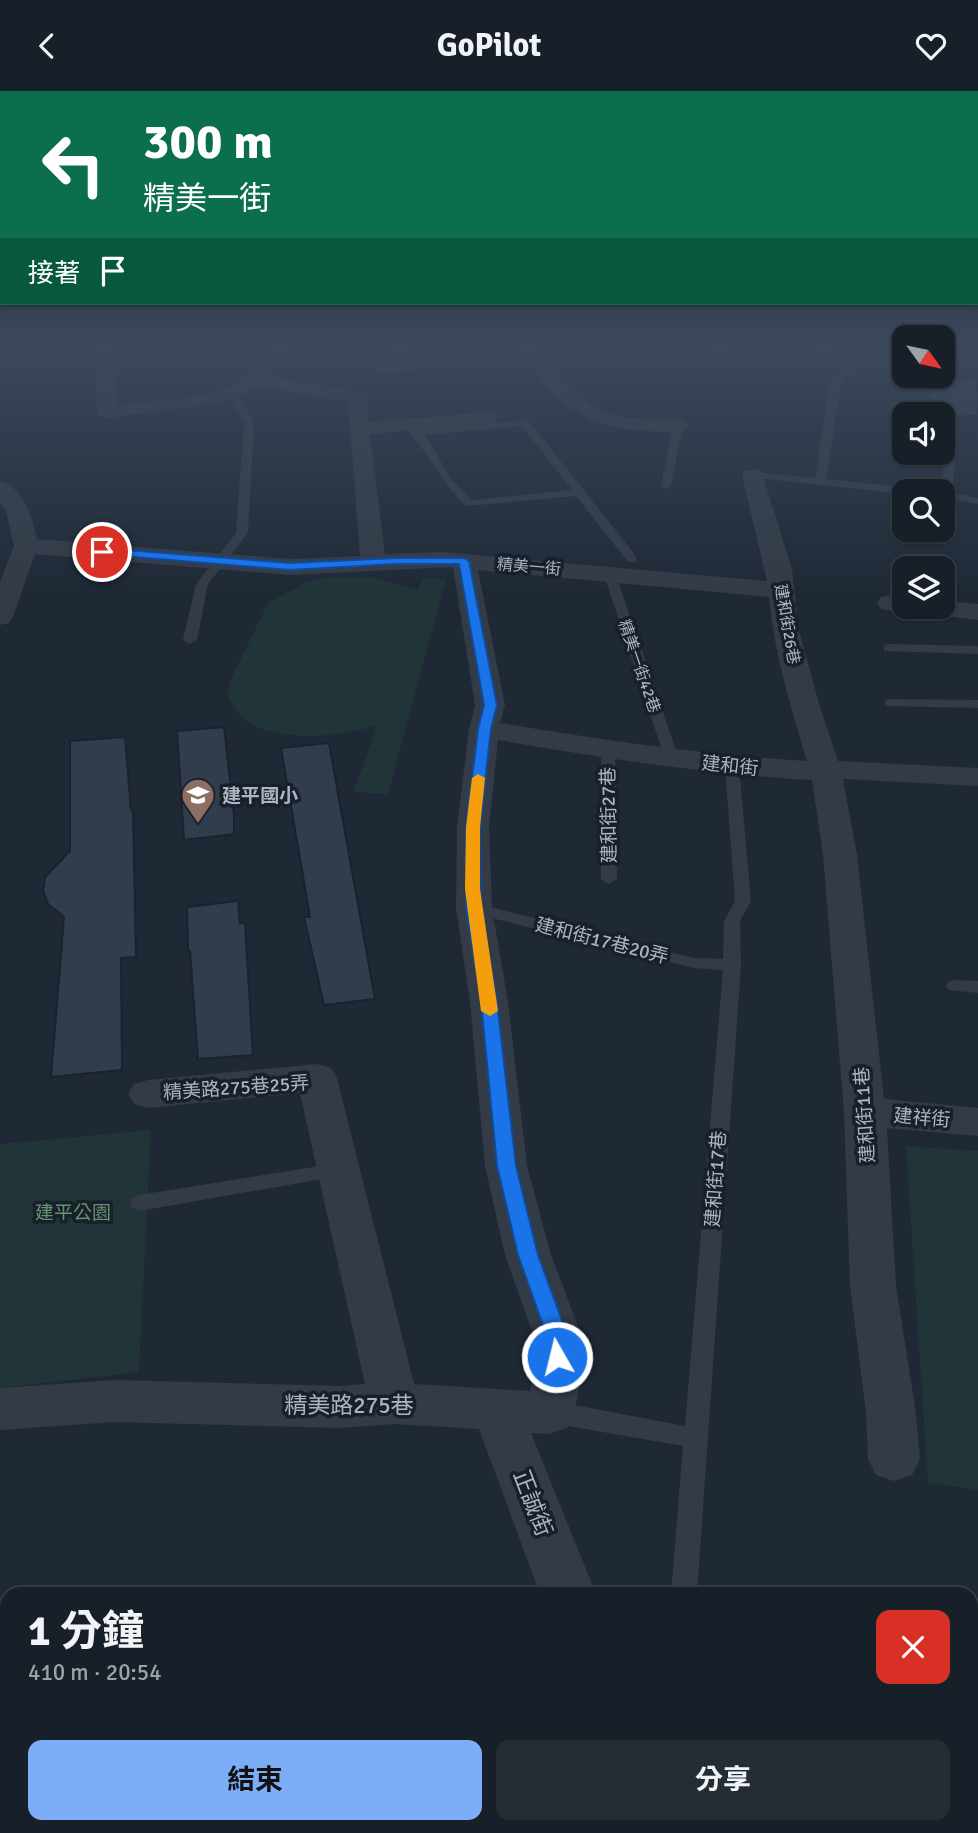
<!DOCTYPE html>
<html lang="zh-TW">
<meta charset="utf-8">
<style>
:root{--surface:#171f28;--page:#242c34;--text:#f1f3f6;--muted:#9ea2a8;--line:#363d45;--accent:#7eadf7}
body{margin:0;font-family:Signika,"Noto Sans TC",sans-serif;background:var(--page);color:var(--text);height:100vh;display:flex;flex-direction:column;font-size:26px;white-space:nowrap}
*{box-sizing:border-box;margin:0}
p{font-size:23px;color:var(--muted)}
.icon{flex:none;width:38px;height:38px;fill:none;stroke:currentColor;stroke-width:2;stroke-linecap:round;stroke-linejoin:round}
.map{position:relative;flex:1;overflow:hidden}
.side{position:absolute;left:0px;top:1496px;width:978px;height:247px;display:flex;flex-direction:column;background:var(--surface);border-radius:21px 21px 0 0;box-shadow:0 2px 5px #0004,0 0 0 2px var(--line)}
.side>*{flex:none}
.top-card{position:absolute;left:0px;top:0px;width:978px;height:214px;box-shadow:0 2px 5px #0004,0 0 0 2px var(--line);background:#0b6e4f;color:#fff;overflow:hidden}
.needle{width:46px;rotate:123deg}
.fabs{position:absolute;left:892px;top:234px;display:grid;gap:14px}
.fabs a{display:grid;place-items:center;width:63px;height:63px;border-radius:14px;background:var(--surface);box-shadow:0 2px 5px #0004,0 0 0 2px var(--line);font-size:35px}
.pin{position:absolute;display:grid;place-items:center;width:60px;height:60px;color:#fff;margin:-30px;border:4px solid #fff;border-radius:50%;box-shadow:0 2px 7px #0007}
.me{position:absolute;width:77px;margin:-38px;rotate:352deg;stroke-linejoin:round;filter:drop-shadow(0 0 5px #0008)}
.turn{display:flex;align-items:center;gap:24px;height:147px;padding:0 28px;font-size:32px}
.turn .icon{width:91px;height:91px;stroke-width:2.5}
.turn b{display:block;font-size:49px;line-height:60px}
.then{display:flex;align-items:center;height:66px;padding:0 28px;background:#0003;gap:14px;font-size:26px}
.round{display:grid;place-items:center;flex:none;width:74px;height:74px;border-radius:14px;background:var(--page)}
.overview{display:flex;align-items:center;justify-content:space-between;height:119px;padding:0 28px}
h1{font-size:42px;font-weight:700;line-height:52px}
.button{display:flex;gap:14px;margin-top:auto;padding:14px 28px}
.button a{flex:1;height:80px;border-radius:14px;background:var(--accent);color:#111;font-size:28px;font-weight:700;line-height:80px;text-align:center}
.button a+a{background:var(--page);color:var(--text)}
header{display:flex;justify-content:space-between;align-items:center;height:91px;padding:0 28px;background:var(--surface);font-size:32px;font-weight:700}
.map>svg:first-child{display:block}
.green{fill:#213437}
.building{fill:#313d4d;stroke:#1a222d;stroke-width:2}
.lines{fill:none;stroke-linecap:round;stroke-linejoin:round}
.service{fill:#333b46;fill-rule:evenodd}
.minor{fill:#333b46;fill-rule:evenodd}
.route{fill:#1a73e8;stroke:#114b97;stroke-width:2}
.slow{fill:#f59e0b}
.labels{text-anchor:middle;stroke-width:7;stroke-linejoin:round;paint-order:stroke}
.far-street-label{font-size:16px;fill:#acb5c3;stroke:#18202b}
.street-label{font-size:19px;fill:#acb5c3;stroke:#18202b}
.poi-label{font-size:19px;font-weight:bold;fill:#acb5c3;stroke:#18202b;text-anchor:start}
.park-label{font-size:19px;fill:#65936f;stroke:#18202b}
.near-street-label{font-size:23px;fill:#acb5c3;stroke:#18202b}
</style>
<header><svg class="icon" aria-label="back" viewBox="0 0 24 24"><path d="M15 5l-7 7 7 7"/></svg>GoPilot<svg class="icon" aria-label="heart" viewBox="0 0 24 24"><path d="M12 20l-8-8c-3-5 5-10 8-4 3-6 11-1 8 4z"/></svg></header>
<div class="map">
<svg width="978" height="1742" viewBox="0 0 978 1742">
<rect width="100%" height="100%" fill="#1f2936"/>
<path class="green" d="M187,256H263L250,269H176Z
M370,486L418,499L422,487L446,488L388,703L353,701L378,634C341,645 284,653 248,631C239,626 233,614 227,605L230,590L268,512L307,491L326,487Z
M151,1039L139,1281L0,1297V1053Z
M906,1055L978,1060V1399L928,1392Z"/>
<path class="building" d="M978,286V324L959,326L909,293Z
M224,636L234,724V743L184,749L177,640Z
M125,646L131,719H133L136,866L121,867L122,979L51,986L64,826L48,813L43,800L45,786L70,760V650Z
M329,652L375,908L324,914L304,826H310L281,657Z
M238,810L240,832H245L253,964L198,968L190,860H188L187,816Z"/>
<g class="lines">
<path class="service" d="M624,256H632V258L628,261Z
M816,256H825L853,281L842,287L826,388L922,398L927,401L905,403L749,386L748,384L753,381L815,387L827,308L833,286L842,280Z
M471,272L476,275L474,277L386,280L381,277L386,274Z
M238,297L243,300L239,307L254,331L248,442L208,493L197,549L190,553L183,549L196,493L236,442L244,331L229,307Z
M525,329L529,330L636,465V471H628L576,405L465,415C441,390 428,362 406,337L411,334L419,339ZM522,335L572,399L472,409L452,389L425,344Z
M951,331L956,334L953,402L978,407V413L956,409L957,432L951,435L945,432L942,401L946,334Z
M678,332L683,335L671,395L666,398L661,395L673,335Z
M609,477L615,481L679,668L677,671L672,672L665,668L603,481Z
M889,553L978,555V563L884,560V554Z
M890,608L978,609V617L885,615V609Z
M608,655L615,659L617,788L609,793L601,788V659Z
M732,671L739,675L751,810L740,830L741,874L697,1503H671L683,1355L551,1332L543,1329L539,1322L543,1315L551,1312L569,1313L685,1335L723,879L694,877L468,821L466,817L474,812L694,867L723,868L724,830L735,810L725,675Z
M955,889L978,890V902L949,899L946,895L949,891Z
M338,1072L345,1074L348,1079L345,1084L139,1120L132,1117L129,1112L132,1107L139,1104Z"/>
<path class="minor" d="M94,256H112L117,314C158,308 215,310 249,285C259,278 267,265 275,256H294L270,285L365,303L368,307L369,331L488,321L495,323L498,327L495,331L488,333L370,343L385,463L442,461L767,490L742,384L745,379H761L792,478L798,536L820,616L838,670L978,677V695L843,688L857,764L884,1008L978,1017V1045L887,1037L896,1195L916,1322L920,1368L912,1384L894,1390L876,1384L868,1368L866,1322L850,1195L844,1021L823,764L812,689C706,683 602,667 498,649L489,736L492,817L508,911L527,1075L551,1164L581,1243V1288L574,1322L567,1337L549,1343L531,1342L596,1503H540L479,1338L394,1333L341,1337L115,1331L0,1339V1297L115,1289L341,1295L365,1293L300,1002L148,1017L134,1013L128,1003L134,993L148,989L317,973L331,977L337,987L414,1293L530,1300L533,1288V1243L505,1164L485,1075L470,911L456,817L457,736L469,638L475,614L453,476L290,484L35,463L13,526L9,532L0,534V491L14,455L6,420L0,412V390C24,396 32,427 37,448L290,468L360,465L348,311L258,295L245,304L199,315L107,327L100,325L97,321ZM478,479L769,506C774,562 791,617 807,670C704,664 602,649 500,632L505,614Z
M391,256H410L393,281H379L376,277Z
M517,256H536C556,283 582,318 618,325C637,329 658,328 678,329L685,331L689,335L685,339C673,342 660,341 647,340C581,338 553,308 517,256Z
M711,256H729L730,260L721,266L714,264Z
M890,504L905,506V516H943V510L978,513V529L920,522L916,517L905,522L881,518L877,512L881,506Z
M971,1610L978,1611V1669L971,1668Z
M0,1636H7V1696H0Z
M37,1736H99L100,1742H38Z
M623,1736H685L687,1742H625Z"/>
</g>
<linearGradient id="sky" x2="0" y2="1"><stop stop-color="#11171e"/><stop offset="0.51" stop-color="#3c495d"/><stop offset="1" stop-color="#3c495d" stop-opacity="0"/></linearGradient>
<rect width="978" height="500" fill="url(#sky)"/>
<path class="route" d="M102,457L290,472L396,467H464L469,470L497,614L491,638L480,736L481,817L497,911L516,1075L538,1164L567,1243V1266L564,1272L557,1274L550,1272L547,1266L546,1243L518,1164L497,1075L481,911L466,817V736L478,638L484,614L459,473H396L290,479L98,463L97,461Z"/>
<path class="slow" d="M478,683L485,687L480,736V798L498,920L490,925L481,920L465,798L466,736L472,687Z"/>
<defs>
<symbol id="school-pin" viewBox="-11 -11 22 30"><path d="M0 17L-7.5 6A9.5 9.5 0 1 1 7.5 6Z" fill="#8d6e63" stroke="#18202b"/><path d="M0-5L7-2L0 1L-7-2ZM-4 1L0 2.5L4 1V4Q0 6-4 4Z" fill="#fff"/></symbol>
</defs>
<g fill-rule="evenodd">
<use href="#school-pin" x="179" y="685" width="38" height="52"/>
</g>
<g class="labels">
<g class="far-street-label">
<text transform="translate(529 475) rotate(5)" y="6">精美一街</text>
<text transform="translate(788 533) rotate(80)" y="6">建和街26巷</text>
<text transform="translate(640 575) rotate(71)" y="6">精美一街42巷</text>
</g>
<g class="street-label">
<text transform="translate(730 674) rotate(6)" y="7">建和街</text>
<text transform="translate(608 724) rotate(-91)" y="7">建和街27巷</text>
<text transform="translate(602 849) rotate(14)" y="7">建和街17巷20弄</text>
<text transform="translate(236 996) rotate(-4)" y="7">精美路275巷25弄</text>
<text transform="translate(864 1024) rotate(-94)" y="7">建和街11巷</text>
<text transform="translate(922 1026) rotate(5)" y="7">建祥街</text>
<text transform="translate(715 1088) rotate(-86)" y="7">建和街17巷</text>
</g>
<g class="poi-label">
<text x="222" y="711">建平國小</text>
</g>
<g class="park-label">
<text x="73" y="1128">建平公園</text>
</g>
<g class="near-street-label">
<text x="349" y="1322">精美路275巷</text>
<text transform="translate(533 1412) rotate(69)" y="8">正誠街</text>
</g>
</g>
</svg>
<div class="fabs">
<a><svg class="needle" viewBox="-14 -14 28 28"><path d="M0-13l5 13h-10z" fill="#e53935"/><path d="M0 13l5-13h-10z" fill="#9ea2a8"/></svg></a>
<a><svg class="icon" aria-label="sound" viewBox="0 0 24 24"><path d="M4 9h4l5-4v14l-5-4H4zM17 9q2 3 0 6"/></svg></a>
<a><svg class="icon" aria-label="search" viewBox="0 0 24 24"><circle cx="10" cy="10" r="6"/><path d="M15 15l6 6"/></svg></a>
<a><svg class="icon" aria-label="layers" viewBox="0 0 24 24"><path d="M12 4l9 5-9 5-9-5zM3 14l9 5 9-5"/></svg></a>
</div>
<div class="pin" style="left:102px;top:461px;background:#d93025"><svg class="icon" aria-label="arrive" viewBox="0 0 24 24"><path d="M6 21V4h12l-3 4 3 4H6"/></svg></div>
<svg class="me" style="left:557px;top:1266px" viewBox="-20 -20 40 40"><circle r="17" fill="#1a73e8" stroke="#fff" stroke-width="3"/><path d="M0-11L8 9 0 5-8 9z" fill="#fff"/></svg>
<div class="top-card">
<div class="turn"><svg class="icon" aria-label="left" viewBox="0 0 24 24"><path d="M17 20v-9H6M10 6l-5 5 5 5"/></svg><div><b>300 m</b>精美一街</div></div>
<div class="then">接著<svg class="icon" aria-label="arrive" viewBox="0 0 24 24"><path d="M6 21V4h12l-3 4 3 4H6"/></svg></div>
</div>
<section class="side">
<div class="overview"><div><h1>1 分鐘</h1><p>410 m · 20:54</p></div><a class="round" style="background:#d93025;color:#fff"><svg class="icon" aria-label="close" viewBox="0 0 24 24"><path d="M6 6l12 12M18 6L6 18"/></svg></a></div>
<div class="button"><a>結束</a><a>分享</a></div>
</section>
</div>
